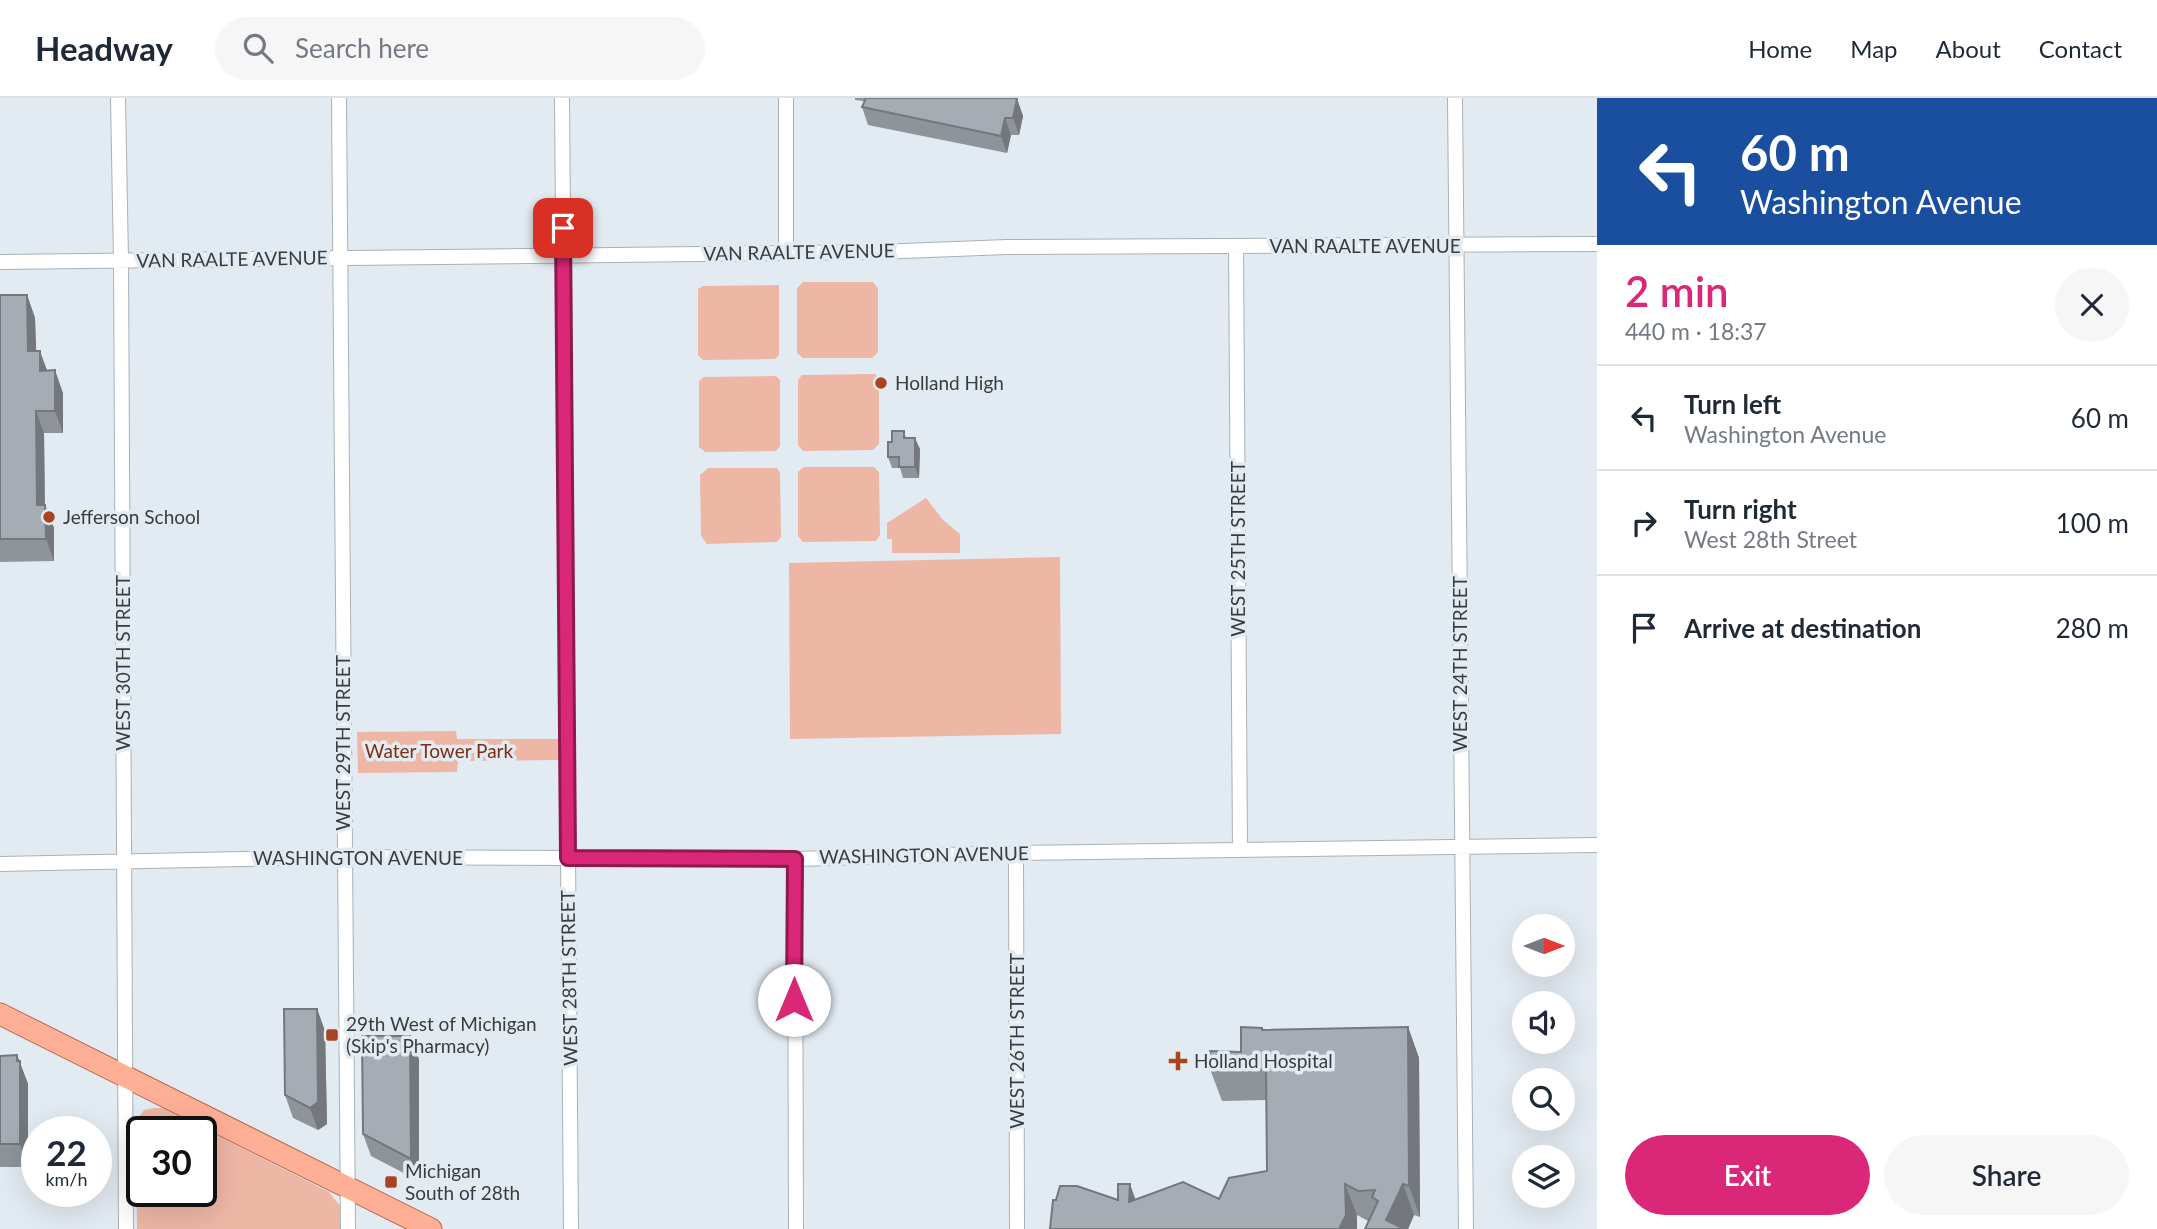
<!DOCTYPE html>
<meta charset="utf-8">
<style>
:root{--surface:#fff;--page:#f6f6f7;--text:#1f2937;--muted:#747a83;--line:#e0e1e3;--accent:#db2777}
body{margin:0;font-family:Lato,sans-serif;background:var(--page);color:var(--text);height:100vh;display:flex;flex-direction:column;font-size:26px;white-space:nowrap}
*{box-sizing:border-box;margin:0}
p{font-size:23px;color:var(--muted)}
.icon{flex:none;width:38px;height:38px;fill:none;stroke:currentColor;stroke-width:2;stroke-linecap:round;stroke-linejoin:round}
.map{position:relative;flex:1;overflow:hidden}
.drawer{display:flex;flex-direction:column;background:var(--surface);width:560px}
.drawer>*{flex:none}
.banner{background:#1a4fa0;color:#fff;overflow:hidden}
.needle{width:46px;rotate:90deg}
.controls{position:absolute;left:1512px;top:816px;display:grid;gap:14px}
.controls a{display:grid;place-items:center;width:63px;height:63px;border-radius:50%;background:var(--surface);box-shadow:0 7px 28px #0002;font-size:35px}
.speed{position:absolute;left:21px;top:1018px;display:flex;gap:14px;font-size:35px;font-weight:700;text-align:center}
.speed>*{display:grid;place-content:center;width:91px;height:91px;border-radius:50%;background:var(--surface);box-shadow:0 7px 28px #0002;line-height:1}
.speed small{font-size:18px;font-weight:400}
.speed .limit{border:4px solid #111;border-radius:10px;background:#fff;color:#111}
.pin{position:absolute;display:grid;place-items:center;width:60px;height:60px;color:#fff;margin:-30px;border-radius:14px;box-shadow:0 4px 10px #0006}
.me{position:absolute;width:77px;margin:-38px;rotate:0deg;stroke-linejoin:round;filter:drop-shadow(0 0 5px #0008)}
.turn{display:flex;align-items:center;gap:24px;height:147px;padding:0 28px;font-size:32px}
.turn .icon{width:91px;height:91px;stroke-width:2.5}
.turn b{display:block;font-size:49px;line-height:60px}
.round{display:grid;place-items:center;flex:none;width:74px;height:74px;border-radius:37px;background:var(--page)}
.headline{display:flex;align-items:center;justify-content:space-between;height:119px;padding:0 28px}
h1{font-size:42px;font-weight:600;line-height:52px;color:var(--accent)}
.button{display:flex;gap:14px;margin-top:auto;padding:14px 28px}
.button a{flex:1;height:80px;border-radius:42px;background:var(--accent);color:#fff;font-size:28px;font-weight:600;line-height:80px;text-align:center}
.button a+a{background:var(--page);color:var(--text)}
ul{padding:0;list-style:none}
li{display:flex;align-items:center;gap:21px;height:105px;padding:0 28px;border-top:2px solid var(--line)}
li div{flex:1}
li b{display:block;font-size:26px}
li em{font-style:normal}
header{display:flex;align-items:center;gap:42px;box-sizing:border-box;height:98px;padding:0 35px;background:var(--surface);border-bottom:2px solid var(--line)}
header strong{font-size:33px}
nav{display:flex;gap:38px;margin-inline-start:auto;font-size:24px}
.search{width:490px;height:63px;background:var(--page);display:flex;align-items:center;gap:18px;box-sizing:border-box;padding:0 24px;border-radius:38px;color:var(--muted);font-size:26px}
main{display:flex;flex:1;min-height:0}
.map>svg:first-child{display:block}
.green{fill:#eeb6a5;fill-rule:evenodd}
.lines{fill:none;stroke-linecap:round;stroke-linejoin:round}
.street-casing{stroke:#a9b1b8;stroke-width:16}
.primary-casing{stroke:#ba654a;stroke-width:23}
.street{stroke:#fff;stroke-width:14}
.primary{stroke:#ffaf96;stroke-width:21}
.wall{fill:#8e949a}
.shaded-wall{fill:#74787d}
.building{fill:#a5acb3;stroke:#74787d;stroke-width:2}
.route-casing{stroke:#8e194d;stroke-width:18}
.route{stroke:#db2777;stroke-width:12}
.poi-dot{fill:#aa4320;stroke:#e3ebf2;stroke-width:2.5}
.labels{text-anchor:middle;stroke-width:7;stroke-linejoin:round;paint-order:stroke}
.street-label{font-size:19px;fill:#393d3f;stroke:#e3ebf2}
.poi-label{font-size:19px;fill:#393d3f;stroke:#e3ebf2;text-anchor:start}
.park-label{font-size:19px;fill:#7d2d12;stroke:#e3ebf2}
</style>
<header>
<strong>Headway</strong>
<div class="search"><svg class="icon" aria-label="search" viewBox="0 0 24 24"><circle cx="10" cy="10" r="6"/><path d="M15 15l6 6"/></svg>Search here</div>
<nav><a>Home</a><a>Map</a><a>About</a><a>Contact</a></nav>
</header>
<main>
<div class="map">
<svg width="1597" height="1131" viewBox="0 0 1597 1131">
<rect width="100%" height="100%" fill="#e3ebf2"/>
<path class="green" d="M803,184H873L878,191V254L872,260H803L797,255V190Z
M779,187V257L775,261L703,262L698,257V191L703,188Z
M875,276L879,281V346L873,352L803,353L798,347V282L802,277Z
M776,278L780,282V348L776,353L705,354L699,349V283L704,279Z
M804,369H874L879,374L880,437L876,443L803,444L798,438V374Z
M708,370H777L780,375L781,439L777,444L707,446L701,438L700,377Z
M926,400L943,422L960,436V455H892V441H887V425Z
M1060,459L1061,636L790,641L789,465Z
M456,633L457,641H560V662L458,663L457,674L358,675L357,634Z
M154,1010H164L329,1094L341,1109V1131H137L136,1023L144,1012ZM201,1034V1094H142V1034Z"/>
<g class="lines">
<defs>
<path id="street" d="M118,0L121,163L126,1131
M339,0L348,1131
M562,0L571,1131
M786,0V154
M1455,0L1466,1131
M1236,149L1240,752
M0,164L877,154L1007,149L1597,146
M1016,755L1017,1131
M795,761L796,1131
M0,766L344,759L795,761L1016,755L1597,747"/>
<path id="primary" d="M0,916L431,1131"/>
</defs>
<use href="#street" class="street-casing"/>
<use href="#primary" class="primary-casing"/>
<use href="#street" class="street"/>
<use href="#primary" class="primary"/>
</g>
<path class="wall" d="M855,0H1015L1017,1L1023,18L1019,37H1011L1007,55L868,27L862,9L864,3L855,2Z
M0,197H27L35,220L36,253L47,272L63,295V335H44L45,407L54,430V463L0,464Z
M904,333L906,340L920,351L919,380H903L900,370H892L888,359Z
M317,911L325,933L327,1026L318,1032L293,1020L285,997Z
M1408,929L1419,960L1420,1119L1414,1117L1408,1131H1365L1368,1123L1357,1117V1131H1050L1118,1102L1219,1101L1267,1073L1266,1002L1222,1003L1210,971L1241,954L1262,930V932Z
M17,957L28,986V1069H0V958Z
M419,961V1083L371,1058L363,1036Z"/>
<path class="shaded-wall" d="M1017,1L1023,18L1019,37L1013,20Z
M1005,20L1011,37L1007,55L1001,38Z
M27,197L35,220L37,275L28,253Z
M40,253L48,275L40,273Z
M55,272L63,295V335L55,313Z
M36,313L44,335L45,430L37,407Z
M915,340L920,351L919,380L915,369Z
M45,407L54,430V463L46,441Z
M317,911L325,933L327,1026L318,1032L310,1010Z
M1408,929L1419,960L1420,1119L1409,1088Z
M410,938L419,961V1083L411,1061Z
M17,957L28,986V1069L20,1046Z
M1130,1086L1141,1117L1129,1104Z
M1345,1086L1357,1117V1131H1341L1340,1129Z
M1403,1086L1414,1117L1408,1131H1389L1386,1122Z"/>
<path class="building" d="M866,0H1015L1017,1L1013,20H1005L1001,38L862,9Z
M0,197H27L28,253H40V273L55,272V313H36L37,407H45L46,441H0Z
M892,333H904V340H915V369H899V359H888V344H892Z
M284,911H317L318,1004L310,1010L285,997Z
M1241,929L1262,930V932L1408,929L1409,1088L1403,1086L1386,1122L1404,1131H1365L1378,1103L1372,1099L1375,1092L1358,1093L1345,1086L1346,1117L1340,1129L1344,1131H1050L1053,1102H1056L1060,1088H1077L1118,1102V1086H1130L1129,1104L1183,1084L1219,1101L1229,1080L1267,1073L1266,971H1210V953L1241,954Z
M362,938H410L411,1061L363,1036Z
M17,957V963H20V1046H0V958Z"/>
<g class="lines">
<defs>
<path id="route" d="M563,130L568,760L795,761L794,902"/>
</defs>
<use href="#route" class="route-casing"/>
<use href="#route" class="route"/>
</g>
<g class="poi-dot">
<circle cx="881" cy="285" r="7"/>
<circle cx="49" cy="419" r="7"/>
<rect x="325" y="930" width="14" height="14" rx="3.5"/>
<path d="M1174.5 952.5h7v7h7v7h-7v7h-7v-7h-7v-7h7z"/>
<rect x="384" y="1077" width="14" height="14" rx="3.5"/>
</g>
<g class="labels">
<g class="street-label">
<text x="1365" y="155">VAN RAALTE AVENUE</text>
<text transform="translate(799 154) rotate(-1)" y="7">VAN RAALTE AVENUE</text>
<text transform="translate(232 161) rotate(-1)" y="7">VAN RAALTE AVENUE</text>
<text transform="translate(1238 451) rotate(-90)" y="7">WEST 25TH STREET</text>
<text transform="translate(123 565) rotate(-90)" y="7">WEST 30TH STREET</text>
<text transform="translate(1460 566) rotate(-90)" y="7">WEST 24TH STREET</text>
<text transform="translate(343 645) rotate(-90)" y="7">WEST 29TH STREET</text>
<text transform="translate(924 757) rotate(-1)" y="7">WASHINGTON AVENUE</text>
<text x="358" y="767">WASHINGTON AVENUE</text>
<text transform="translate(569 880) rotate(-91)" y="7">WEST 28TH STREET</text>
<text transform="translate(1017 943) rotate(-90)" y="7">WEST 26TH STREET</text>
</g>
<g class="poi-label">
<text x="895" y="292">Holland High</text>
<text x="63" y="426">Jefferson School</text>
<text x="346" y="933">29th West of Michigan<tspan x="346" dy="22">(Skip's Pharmacy)</tspan></text>
<text x="1194" y="970">Holland Hospital</text>
<text x="405" y="1080">Michigan<tspan x="405" dy="22">South of 28th</tspan></text>
</g>
<g class="park-label">
<text x="439" y="660">Water Tower Park</text>
</g>
</g>
</svg>
<div class="controls">
<a><svg class="needle" viewBox="-14 -14 28 28"><path d="M0-13l5 13h-10z" fill="#e53935"/><path d="M0 13l5-13h-10z" fill="#747a83"/></svg></a>
<a><svg class="icon" aria-label="sound" viewBox="0 0 24 24"><path d="M4 9h4l5-4v14l-5-4H4zM17 9q2 3 0 6"/></svg></a>
<a><svg class="icon" aria-label="search" viewBox="0 0 24 24"><circle cx="10" cy="10" r="6"/><path d="M15 15l6 6"/></svg></a>
<a><svg class="icon" aria-label="layers" viewBox="0 0 24 24"><path d="M12 4l9 5-9 5-9-5zM3 14l9 5 9-5"/></svg></a>
</div>
<div class="speed"><div>22<small>km/h</small></div><div class="limit">30</div></div>
<div class="pin" style="left:563px;top:130px;background:#d93025"><svg class="icon" aria-label="arrive" viewBox="0 0 24 24"><path d="M6 21V4h12l-3 4 3 4H6"/></svg></div>
<svg class="me" style="left:794px;top:902px" viewBox="-20 -20 40 40"><circle r="19" fill="#fff"/><path d="M0-13L10 11 0 6-10 11z" fill="#db2777"/></svg>
</div>
<section class="drawer">
<div class="banner">
<div class="turn"><svg class="icon" aria-label="left" viewBox="0 0 24 24"><path d="M17 20v-9H6M10 6l-5 5 5 5"/></svg><div><b>60 m</b>Washington Avenue</div></div>
</div>
<div class="headline"><div><h1>2 min</h1><p>440 m · 18:37</p></div><a class="round"><svg class="icon" aria-label="close" viewBox="0 0 24 24"><path d="M6 6l12 12M18 6L6 18"/></svg></a></div>
<ul>
<li><svg class="icon" aria-label="left" viewBox="0 0 24 24"><path d="M17 20v-9H6M10 6l-5 5 5 5"/></svg><div><b>Turn left</b><p>Washington Avenue</p></div><em>60 m</em></li>
<li><svg class="icon" aria-label="right" viewBox="0 0 24 24"><path d="M7 20v-9h11M14 6l5 5-5 5"/></svg><div><b>Turn right</b><p>West 28th Street</p></div><em>100 m</em></li>
<li><svg class="icon" aria-label="arrive" viewBox="0 0 24 24"><path d="M6 21V4h12l-3 4 3 4H6"/></svg><div><b>Arrive at destination</b></div><em>280 m</em></li>
</ul>
<div class="button"><a>Exit</a><a>Share</a></div>
</section>
</main>
